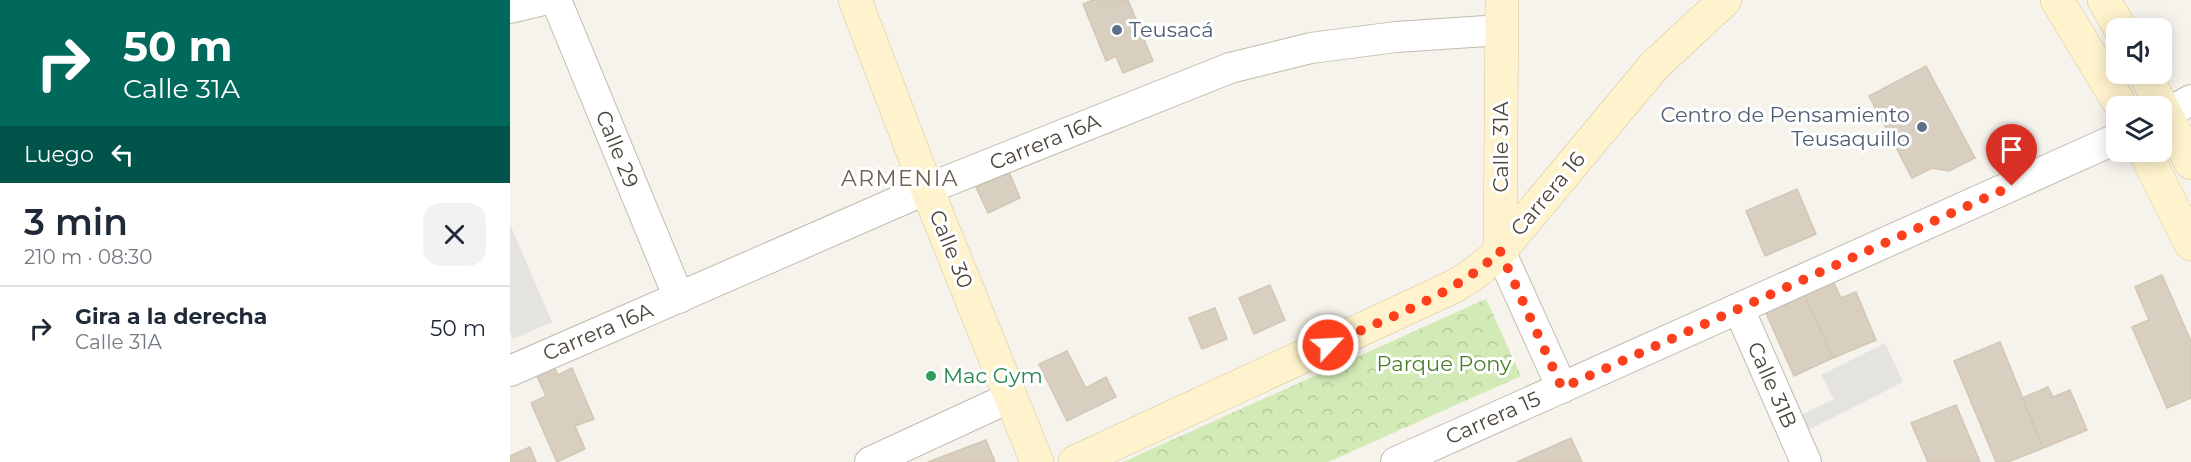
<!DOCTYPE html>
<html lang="es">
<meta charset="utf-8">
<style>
:root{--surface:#fff;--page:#f2f2f3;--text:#1f2937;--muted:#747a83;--line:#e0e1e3}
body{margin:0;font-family:Montserrat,sans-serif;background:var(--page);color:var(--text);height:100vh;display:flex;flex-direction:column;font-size:22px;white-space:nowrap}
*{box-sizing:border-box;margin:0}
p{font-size:20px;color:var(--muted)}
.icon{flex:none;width:33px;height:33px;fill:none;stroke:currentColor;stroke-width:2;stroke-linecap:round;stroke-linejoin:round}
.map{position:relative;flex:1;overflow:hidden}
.drawer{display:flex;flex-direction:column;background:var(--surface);width:510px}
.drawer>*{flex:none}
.guide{background:#00695c;color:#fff;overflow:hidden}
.fabs{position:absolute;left:1596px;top:18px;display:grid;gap:12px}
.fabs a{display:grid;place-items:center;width:66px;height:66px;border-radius:12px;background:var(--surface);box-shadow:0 3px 15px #0003;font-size:30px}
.pin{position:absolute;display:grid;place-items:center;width:51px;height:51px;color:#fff;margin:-62px -26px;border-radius:50% 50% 50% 0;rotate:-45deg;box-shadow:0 0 6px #0007}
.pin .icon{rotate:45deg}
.me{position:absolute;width:66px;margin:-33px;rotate:65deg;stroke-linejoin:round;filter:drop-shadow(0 0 4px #0008)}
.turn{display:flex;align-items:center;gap:21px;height:126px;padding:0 24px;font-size:27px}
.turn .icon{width:78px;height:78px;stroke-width:2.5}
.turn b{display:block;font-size:42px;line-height:51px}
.then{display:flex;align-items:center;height:57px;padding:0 24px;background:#0003;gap:12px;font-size:22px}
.round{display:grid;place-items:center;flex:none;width:63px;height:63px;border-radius:18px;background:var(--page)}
.head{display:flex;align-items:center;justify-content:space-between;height:102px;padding:0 24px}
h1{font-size:36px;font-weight:600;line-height:45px}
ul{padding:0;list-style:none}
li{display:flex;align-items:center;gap:18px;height:84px;padding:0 24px;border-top:2px solid var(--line)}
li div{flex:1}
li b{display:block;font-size:22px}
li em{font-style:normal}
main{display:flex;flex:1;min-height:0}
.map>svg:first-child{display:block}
.park{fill:url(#park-crowns)}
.parking{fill:#e5e3e0}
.building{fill:#d8cfc1;stroke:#d3c7b4;stroke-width:1.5}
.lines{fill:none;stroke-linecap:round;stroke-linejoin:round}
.street-casing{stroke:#c2bbae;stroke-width:32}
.secondary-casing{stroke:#d6c79b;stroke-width:34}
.street{stroke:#fff;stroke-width:30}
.secondary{stroke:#fff3cd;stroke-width:33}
.route{stroke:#fc3f1d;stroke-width:10;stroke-dasharray:0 18}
.service-dot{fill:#5c6f8a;stroke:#fff;stroke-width:2}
.leisure-dot{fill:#2e9e5b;stroke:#fff;stroke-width:2}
.labels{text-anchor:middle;stroke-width:6;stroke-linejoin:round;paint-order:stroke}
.service-label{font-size:21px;fill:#4e5e75;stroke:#fff;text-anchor:start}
.street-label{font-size:21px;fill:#4b4439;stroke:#fff}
.park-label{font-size:21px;fill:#4a7f2a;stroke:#fff}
.leisure-label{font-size:21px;fill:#27864d;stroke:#fff;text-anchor:start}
.neighbourhood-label{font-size:22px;letter-spacing:1.5px;fill:#6e6250;stroke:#fff}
</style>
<main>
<section class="drawer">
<div class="guide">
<div class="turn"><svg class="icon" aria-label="right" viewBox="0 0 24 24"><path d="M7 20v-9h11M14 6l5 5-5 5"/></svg><div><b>50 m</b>Calle 31A</div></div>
<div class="then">Luego<svg class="icon" aria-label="left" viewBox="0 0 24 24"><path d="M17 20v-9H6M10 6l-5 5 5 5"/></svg></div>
</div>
<div class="head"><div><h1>3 min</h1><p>210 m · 08:30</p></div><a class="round"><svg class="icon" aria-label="close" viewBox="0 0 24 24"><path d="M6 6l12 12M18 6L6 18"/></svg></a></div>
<ul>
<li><svg class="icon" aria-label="right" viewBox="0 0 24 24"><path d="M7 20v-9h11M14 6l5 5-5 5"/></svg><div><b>Gira a la derecha</b><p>Calle 31A</p></div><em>50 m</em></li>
</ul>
</section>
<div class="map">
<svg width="1681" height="462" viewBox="0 0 1681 462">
<defs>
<pattern id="park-crowns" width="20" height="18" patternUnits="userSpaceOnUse" patternTransform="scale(1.5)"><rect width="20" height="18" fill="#d2eab5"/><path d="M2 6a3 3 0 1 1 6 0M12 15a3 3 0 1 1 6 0" fill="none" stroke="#b6ca9c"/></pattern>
</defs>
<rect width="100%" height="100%" fill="#f6f3ec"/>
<path class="park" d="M976,299L1011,376L818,462H613Z"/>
<path class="parking" d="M0,224L42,322L3,339L0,331Z
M1375,343L1393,382L1296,431L1289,416L1324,399L1311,375Z"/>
<path class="building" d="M583,0H618L643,61L613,73L606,56L596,61L573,4Z
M1416,66L1465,158L1439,171L1422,168L1402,178L1359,96Z
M499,172L510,198L478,213L466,187Z
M1287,189L1306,234L1255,256L1236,211Z
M1652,275L1681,341V398L1657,408L1622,327L1639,320L1625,287Z
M1323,281L1331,298L1346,292L1366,340L1323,358L1294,294Z
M760,285L775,320L744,334L729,298Z
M1294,294L1323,358L1284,376L1255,311Z
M705,308L717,339L692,349L679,318Z
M1490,342L1533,448L1498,462H1486L1444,361Z
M557,351L576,388L596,377L606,397L557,421L529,364Z
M43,364L48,375L62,368L84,419L65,426L75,449L47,462L21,403L36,396L25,372Z
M1538,387L1543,397L1560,390L1577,430L1533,448L1512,398Z
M1446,405L1470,462H1418L1401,423Z
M1061,438L1072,462H1007Z
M476,440L485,462H418Z
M20,447L26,462H0V456Z"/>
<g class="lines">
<defs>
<path id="street" d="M46,0L169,298
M0,8L34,0
M1656,114L1681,100
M990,251L1052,388
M1229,309L1296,462
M0,371L417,189L720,68L801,48L886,37L991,30
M360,462L501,397
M886,462L1606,139"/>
<path id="secondary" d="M345,0L417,189L527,462
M1547,0L1611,106
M1594,0L1610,28
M1635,74L1681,163
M1635,152L1681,244
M990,251L992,0
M565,462L945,286C962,276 976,265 990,251L1144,66L1215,0"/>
</defs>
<use href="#street" class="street-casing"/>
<use href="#secondary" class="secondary-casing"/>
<use href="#street" class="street"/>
<use href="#secondary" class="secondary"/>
</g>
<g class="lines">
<path class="route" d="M818,345C874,319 946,295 990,251L1052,388L1502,186"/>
</g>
<g class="service-dot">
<circle cx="607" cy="30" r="6"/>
<circle cx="1412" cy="127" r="6"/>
</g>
<circle class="leisure-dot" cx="421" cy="376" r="6"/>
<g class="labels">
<g class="service-label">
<text x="619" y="37">Teusacá</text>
<text x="1400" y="122" text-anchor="end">Centro de Pensamiento<tspan x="1400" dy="24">Teusaquillo</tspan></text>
</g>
<g class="street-label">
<text transform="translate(535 142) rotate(-22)" y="7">Carrera 16A</text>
<text transform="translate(991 147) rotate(-90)" y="7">Calle 31A</text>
<text transform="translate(107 149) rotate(68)" y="7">Calle 29</text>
<text transform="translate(1038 194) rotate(-50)" y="7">Carrera 16</text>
<text transform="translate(441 249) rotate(68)" y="7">Calle 30</text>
<text transform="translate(88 332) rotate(-23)" y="7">Carrera 16A</text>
<text transform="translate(1262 385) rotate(66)" y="7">Calle 31B</text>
<text transform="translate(983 418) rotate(-24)" y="7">Carrera 15</text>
</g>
<g class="park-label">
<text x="934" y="371">Parque Pony</text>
</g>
<g class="leisure-label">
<text x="433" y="383">Mac Gym</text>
</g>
<g class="neighbourhood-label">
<text x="390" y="186">ARMENIA</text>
</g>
</g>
</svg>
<div class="fabs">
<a><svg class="icon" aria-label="sound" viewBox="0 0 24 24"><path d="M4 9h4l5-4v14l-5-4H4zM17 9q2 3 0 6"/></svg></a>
<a><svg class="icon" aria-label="layers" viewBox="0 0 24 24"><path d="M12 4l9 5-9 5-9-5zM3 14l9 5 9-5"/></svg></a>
</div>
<div class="pin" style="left:1502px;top:186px;background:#d93025"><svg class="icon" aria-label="arrive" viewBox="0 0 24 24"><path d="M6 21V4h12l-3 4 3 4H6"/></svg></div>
<svg class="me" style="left:818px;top:345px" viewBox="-20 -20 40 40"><circle r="17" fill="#fc3f1d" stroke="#fff" stroke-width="3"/><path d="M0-11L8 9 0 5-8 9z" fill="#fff"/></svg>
</div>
</main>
